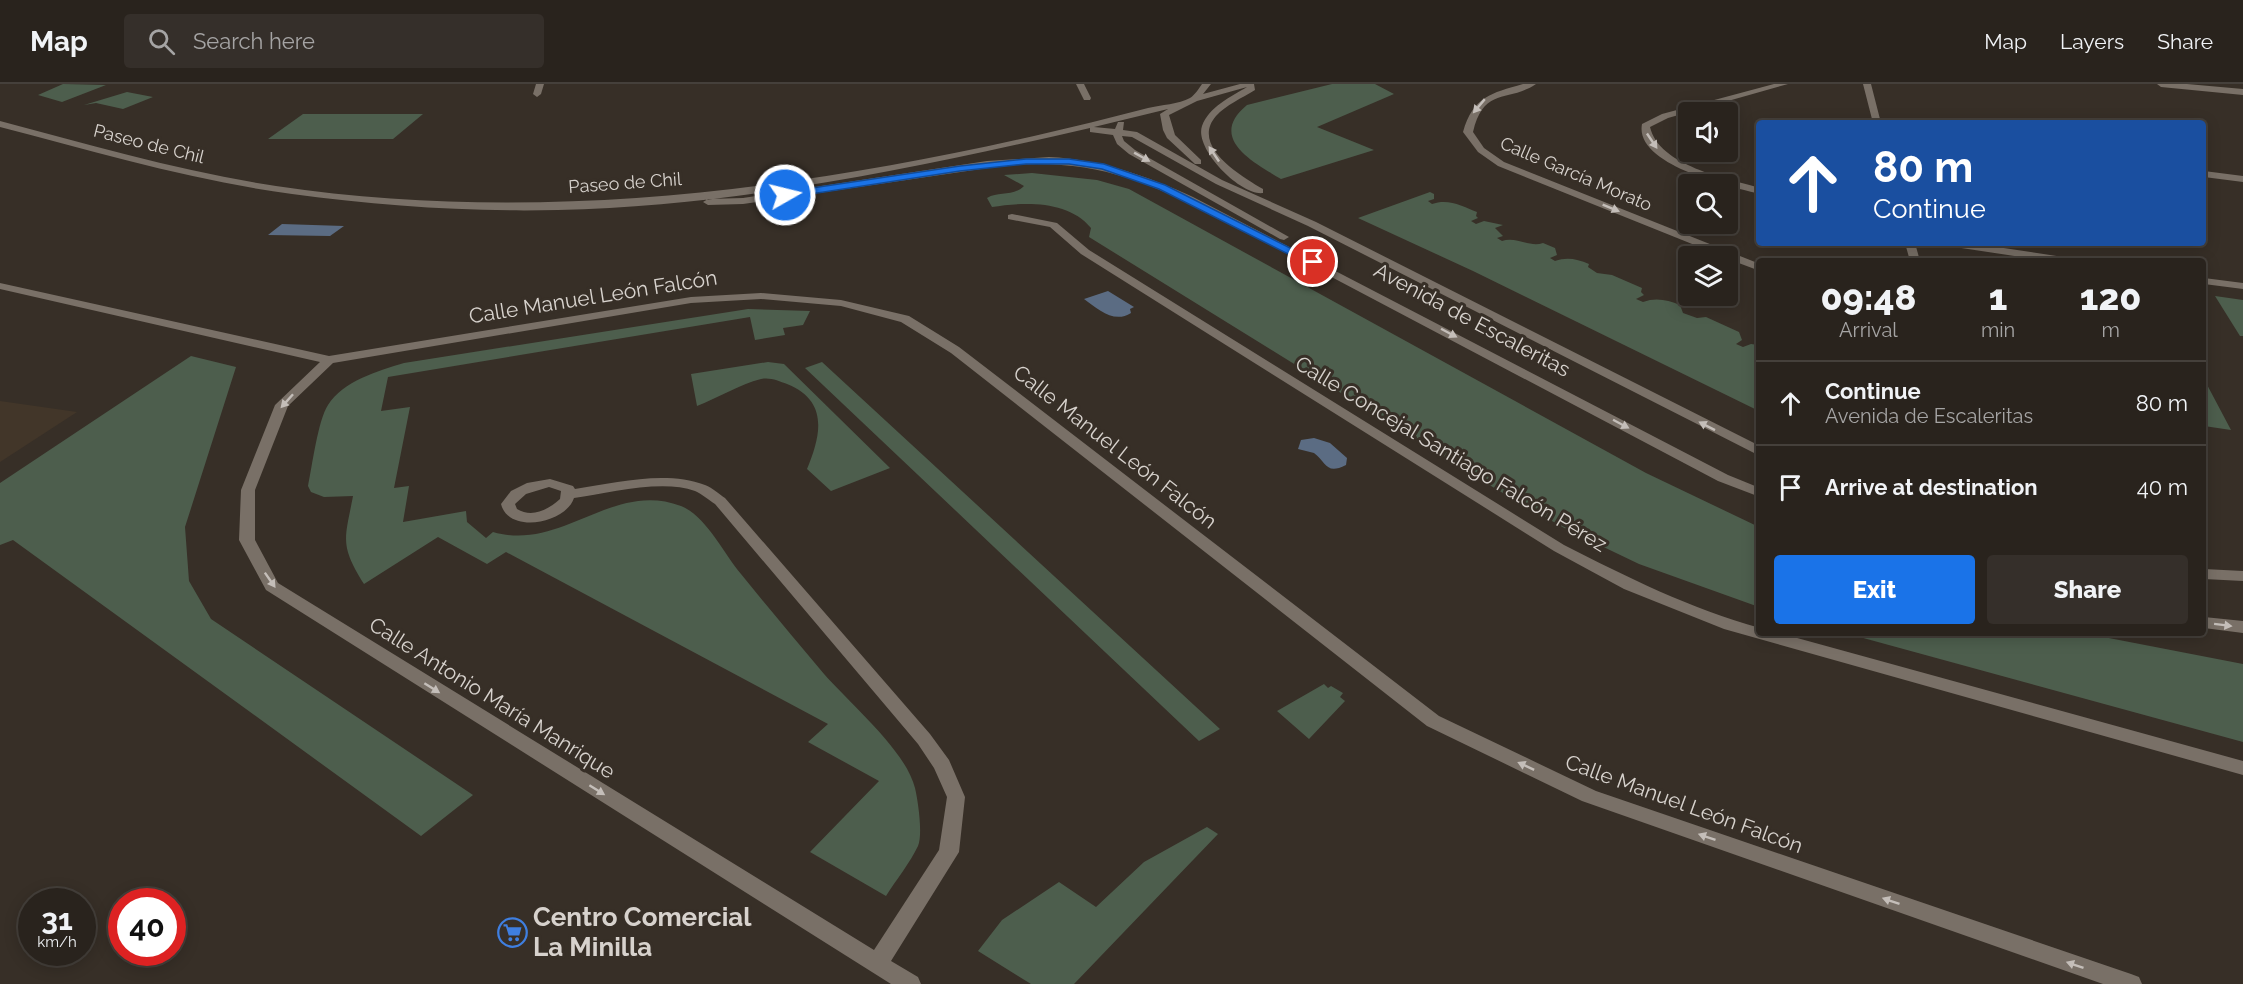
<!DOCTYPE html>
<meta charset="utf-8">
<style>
:root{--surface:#29231d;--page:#352f2a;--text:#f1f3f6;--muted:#a5a4a4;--line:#45403b;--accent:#1a73e8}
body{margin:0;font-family:Raleway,sans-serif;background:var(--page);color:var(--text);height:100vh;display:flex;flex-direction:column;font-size:22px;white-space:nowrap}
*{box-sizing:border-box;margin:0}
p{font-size:20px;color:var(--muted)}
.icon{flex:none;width:33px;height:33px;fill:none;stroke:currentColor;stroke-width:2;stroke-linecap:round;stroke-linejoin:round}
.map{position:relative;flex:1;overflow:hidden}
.sheet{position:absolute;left:1756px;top:174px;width:450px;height:378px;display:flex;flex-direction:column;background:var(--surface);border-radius:6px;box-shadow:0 3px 15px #0003,0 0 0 2px var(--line)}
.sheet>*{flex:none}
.top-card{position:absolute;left:1756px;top:36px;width:450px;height:126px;border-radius:6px;box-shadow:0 3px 15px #0003,0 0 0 2px var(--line);background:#1a4fa0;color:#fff;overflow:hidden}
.buttons{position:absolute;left:1678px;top:18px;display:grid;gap:12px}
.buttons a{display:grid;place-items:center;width:60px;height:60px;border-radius:6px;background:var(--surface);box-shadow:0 3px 15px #0003,0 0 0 2px var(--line);font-size:30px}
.speed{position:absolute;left:18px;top:804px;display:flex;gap:12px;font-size:30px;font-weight:700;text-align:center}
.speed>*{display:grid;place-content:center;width:78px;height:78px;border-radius:50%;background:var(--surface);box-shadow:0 3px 15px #0003,0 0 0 2px var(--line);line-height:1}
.speed small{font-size:15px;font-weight:400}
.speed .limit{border:9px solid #d22;background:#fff;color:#111}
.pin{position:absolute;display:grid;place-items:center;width:51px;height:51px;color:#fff;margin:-26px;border:3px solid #fff;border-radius:50%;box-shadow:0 2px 6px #0007}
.me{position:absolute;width:66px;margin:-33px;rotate:82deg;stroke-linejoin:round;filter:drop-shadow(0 0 4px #0008)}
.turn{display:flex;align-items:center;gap:21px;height:126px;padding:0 18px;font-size:27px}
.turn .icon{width:78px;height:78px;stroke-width:2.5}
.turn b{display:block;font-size:42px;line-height:51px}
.eta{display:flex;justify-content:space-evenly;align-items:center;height:102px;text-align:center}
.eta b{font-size:36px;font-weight:800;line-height:42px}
.button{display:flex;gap:12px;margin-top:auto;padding:12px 18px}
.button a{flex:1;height:69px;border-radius:6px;background:var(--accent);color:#fff;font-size:24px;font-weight:800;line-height:69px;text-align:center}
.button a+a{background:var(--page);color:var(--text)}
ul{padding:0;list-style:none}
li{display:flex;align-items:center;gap:18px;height:84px;padding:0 18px;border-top:2px solid var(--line)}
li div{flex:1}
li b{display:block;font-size:22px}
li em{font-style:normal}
header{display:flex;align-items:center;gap:36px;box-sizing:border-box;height:84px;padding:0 30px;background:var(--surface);border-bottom:2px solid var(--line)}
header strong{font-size:28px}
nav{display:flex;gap:33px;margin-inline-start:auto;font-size:21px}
.search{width:420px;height:54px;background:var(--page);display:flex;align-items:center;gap:15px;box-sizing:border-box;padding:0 21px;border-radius:6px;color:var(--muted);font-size:22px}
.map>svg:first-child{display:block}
.built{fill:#423629}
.green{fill:#4d5e4d}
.water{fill:#5b6c83}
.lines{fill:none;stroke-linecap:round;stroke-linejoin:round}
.minor{fill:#797067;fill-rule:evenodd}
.oneway{fill:#c4beb9}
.route{fill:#1a73e8;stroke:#114b97;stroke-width:1.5}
.labels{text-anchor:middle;stroke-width:6;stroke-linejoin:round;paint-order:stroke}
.far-street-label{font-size:18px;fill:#d7d2cd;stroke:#372f27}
.street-label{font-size:21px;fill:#d7d2cd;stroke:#372f27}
.near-poi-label{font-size:26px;font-weight:bold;fill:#d7d2cd;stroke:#372f27;text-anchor:start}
</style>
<header>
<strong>Map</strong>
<div class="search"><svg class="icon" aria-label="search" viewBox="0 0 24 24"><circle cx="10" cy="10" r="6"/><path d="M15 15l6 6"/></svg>Search here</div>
<nav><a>Map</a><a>Layers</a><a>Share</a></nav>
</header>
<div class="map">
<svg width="2243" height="900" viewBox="0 0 2243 900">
<rect width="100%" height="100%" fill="#372f27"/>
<path class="built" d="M0,317L77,328L0,378Z"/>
<path class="green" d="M63,0L106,1L62,18L38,11Z
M1332,0H1375L1394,10L1317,43L1374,66L1281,95C1253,78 1207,54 1247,21Z
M127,8L153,13L123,25L96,19L84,21Z
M303,30H423L393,55H268Z
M1032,89L1097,96L1129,105L1646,389L1759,443V523L1639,480L1566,445L1496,405L1089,153L1091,144C1068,116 1024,118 992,123L987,114C999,107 1013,113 1024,102L1004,91Z
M1430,108L1434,110V115L1428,117L1432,120C1448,114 1463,122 1477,128L1476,132L1478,134L1471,137L1476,140L1484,137L1503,141L1495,144L1503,152L1497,154L1502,157C1516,152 1530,164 1543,159L1555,164L1557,171L1550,174L1555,177C1567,173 1577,175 1589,180L1588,183L1597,189L1612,191L1642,204L1641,208L1644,211L1636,215L1643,218C1656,213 1668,216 1680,221L1683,229L1697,234L1706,233L1739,248L1742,256L1736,260L1743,263L1751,260L1759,261V327L1473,187L1358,134Z
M2215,212L2243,216V252H2240Z
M748,225L810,227L803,241L783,244L785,251L755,256L750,233L388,293L381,327L410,323L394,404L409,402L403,438L466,427L467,438L486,454L493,448C562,468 612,396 681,422C706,432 724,470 741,490C766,521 793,553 819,584C845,616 905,664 915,704C918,717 923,750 918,762C910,779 896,796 886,812L810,768L879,697L808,658L828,640L506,468L487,480L438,453L364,500C339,460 345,455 353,412L324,413L311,408L308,402C312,383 318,336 328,321C343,297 378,287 404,279Z
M191,272L236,283L185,443L189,497L211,535L473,711L421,752L13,456L0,461V399Z
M768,278L784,280L890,384L831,407L807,385C821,351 829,317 787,300C779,297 770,293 761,295C740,300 718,314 697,322L691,290Z
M822,278L1220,645L1199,657L805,284Z
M2204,295L2231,346L2204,342Z
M1845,549H2083L2243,580V658Z
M1324,600L1328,604L1331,602L1343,609L1340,613L1345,617L1309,655L1277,627Z
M1207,743L1218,750L1074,900H1031L978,867L1002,836L1059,798L1096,823L1144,778Z"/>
<path class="water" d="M282,140L344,142L330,152L268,151Z
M1108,207L1134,223L1130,225L1131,229C1114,240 1098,225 1084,215Z
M1314,354L1330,359L1347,374L1346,381C1326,391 1327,379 1314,369L1298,365L1301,356Z"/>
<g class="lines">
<path class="minor" d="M536,0H544L541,10L537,13L533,10Z
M1076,0H1084L1091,14L1090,16H1084Z
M1202,0H1211L1203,10L1240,0H1254L1255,6C1242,14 1226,21 1216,32C1190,62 1241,92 1263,105V109C1241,112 1194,65 1202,42C1209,23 1230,13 1247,3L1197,17L1169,31L1175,51L1201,76V80H1195L1167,54L1163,46L1160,30L1168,25L1094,43L1115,45L1118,38H1124L1123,46L1137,48L1222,96L1316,138L1760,362V372L1308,142L1216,100L1132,53L1122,52L1124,57L1135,66L1289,153L1284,156L1280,155L1129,70L1117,60L1113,51L1090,48V44C916,84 737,122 558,126C469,128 380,122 292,110C194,97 96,68 0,43V37C91,61 183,88 276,102C530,140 786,108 1034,52C1072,43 1110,34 1148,24C1161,21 1179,20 1190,14C1195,11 1199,4 1202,0Z
M1523,0H1536C1508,19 1484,2 1473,48L1484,64L1504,78L1760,180V187L1728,175V172H1722L1498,82L1478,68L1463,48C1473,13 1491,9 1523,0Z
M1774,0H1788L1668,34L1650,43C1659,82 1726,94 1760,104V110C1732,103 1634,81 1642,40L1662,30Z
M1863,0H1871L1881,39H1873Z
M2157,0H2187L2243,5V11L2161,3Z
M1049,73C1100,75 1147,92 1193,113L1728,391L1760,404V413L1718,397L1216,132C1141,95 1093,75 1008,81L743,120L708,121L703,118L708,115L743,114L987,77Z
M2204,87L2243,92V98L2204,93Z
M1012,130L1057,139L1089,166L1564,461C1627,493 1691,525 1760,544V549H1779L2243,677V691L1724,545L1624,505L1554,467L1081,170L1050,143L1008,135V131Z
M1905,159H1915L1920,177H1910Z
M1943,159H1970L2070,174L2075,177H2048L1948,162Z
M2204,194L2243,199V205L2204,200Z
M0,199L329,272L691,213L761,209L841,216L909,232L959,263L1439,632L1596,707L2131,890L2139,893L2142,900H2103L1582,717L1427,642L951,269L901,238L841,222L761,215L691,219L333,279L288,322L255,406V456L278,499L874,866L939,766L947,713L934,684L918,660L715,420C709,416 702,410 695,407C662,395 609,409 574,414C566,439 509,451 501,420L511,407L527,399L550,395L573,402L575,405C616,399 665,386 705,401C713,404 719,410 725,414L930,650L949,676L965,713L959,768L891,877L918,893L921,900H891L266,506L239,456L241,406L275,321L320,278L0,205ZM549,403L561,407L560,415C548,426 532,434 517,425L515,420L526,410Z
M2204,485L2243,487V497L2204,495Z
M2204,533L2243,537V549L2204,544Z"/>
</g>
<defs><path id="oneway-solid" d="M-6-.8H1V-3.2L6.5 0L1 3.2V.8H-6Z" transform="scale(1.5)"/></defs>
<g class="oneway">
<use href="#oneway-solid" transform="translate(1479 22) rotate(130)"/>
<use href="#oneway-solid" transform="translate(1652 57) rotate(56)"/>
<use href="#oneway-solid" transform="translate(1214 70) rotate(-124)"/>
<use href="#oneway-solid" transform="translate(1142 73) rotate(29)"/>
<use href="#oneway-solid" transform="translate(1611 124) rotate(22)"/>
<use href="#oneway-solid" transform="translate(1449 249) rotate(28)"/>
<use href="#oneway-solid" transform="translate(287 317) rotate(132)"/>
<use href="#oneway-solid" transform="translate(1621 340) rotate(28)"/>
<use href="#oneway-solid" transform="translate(1707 342) rotate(-153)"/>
<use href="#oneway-solid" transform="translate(270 496) rotate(55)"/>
<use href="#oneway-solid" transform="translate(2223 541) rotate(7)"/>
<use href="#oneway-solid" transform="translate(432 604) rotate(32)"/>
<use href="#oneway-solid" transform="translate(1526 682) rotate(-155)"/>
<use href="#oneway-solid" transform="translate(597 706) rotate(32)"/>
<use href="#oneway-solid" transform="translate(1707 753) rotate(-161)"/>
<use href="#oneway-solid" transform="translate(1891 817) rotate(-161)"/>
<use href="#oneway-solid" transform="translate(2075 881) rotate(-161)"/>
</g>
<path class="route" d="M1026,75H1069L1104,80L1165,101L1318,178L1310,181L1159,105L1102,85L1069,80H1026L960,87L785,114L781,111L785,108L960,82Z"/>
<defs>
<symbol id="supermarket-ring" viewBox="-11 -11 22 22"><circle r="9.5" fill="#372f27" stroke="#3f7fe0" stroke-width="1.5"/><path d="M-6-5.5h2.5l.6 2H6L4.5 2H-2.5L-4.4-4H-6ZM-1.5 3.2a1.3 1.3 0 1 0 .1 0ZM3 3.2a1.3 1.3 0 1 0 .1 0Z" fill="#3f7fe0"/></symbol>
</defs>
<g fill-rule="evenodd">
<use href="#supermarket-ring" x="496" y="832" width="33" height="33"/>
</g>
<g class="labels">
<g class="far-street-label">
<text transform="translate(149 60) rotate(14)" y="6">Paseo de Chil</text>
<text transform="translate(1576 90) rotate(23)" y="6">Calle García Morato</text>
<text transform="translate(625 99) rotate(-4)" y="6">Paseo de Chil</text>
</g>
<g class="street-label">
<text transform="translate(593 213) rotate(-9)" y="7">Calle Manuel León Falcón</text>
<text transform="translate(1472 236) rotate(28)" y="7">Avenida de Escaleritas</text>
<text transform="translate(1115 363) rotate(38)" y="7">Calle Manuel León Falcón</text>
<text transform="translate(1451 370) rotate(31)" y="7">Calle Concejal Santiago Falcón Pérez</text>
<text transform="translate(492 614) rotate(32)" y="7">Calle Antonio María Manrique</text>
<text transform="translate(1684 720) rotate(20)" y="7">Calle Manuel León Falcón</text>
</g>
<g class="near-poi-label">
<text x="533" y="842">Centro Comercial<tspan x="533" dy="30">La Minilla</tspan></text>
</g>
</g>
</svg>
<div class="buttons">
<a><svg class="icon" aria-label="sound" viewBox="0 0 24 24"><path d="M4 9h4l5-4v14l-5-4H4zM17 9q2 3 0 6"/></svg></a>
<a><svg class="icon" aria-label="search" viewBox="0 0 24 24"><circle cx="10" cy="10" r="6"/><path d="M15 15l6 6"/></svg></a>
<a><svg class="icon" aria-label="layers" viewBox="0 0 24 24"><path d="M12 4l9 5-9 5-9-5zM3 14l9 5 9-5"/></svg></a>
</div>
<div class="speed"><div>31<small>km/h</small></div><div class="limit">40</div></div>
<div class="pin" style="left:1313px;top:178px;background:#d93025"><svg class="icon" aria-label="arrive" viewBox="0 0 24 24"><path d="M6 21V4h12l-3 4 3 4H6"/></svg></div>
<svg class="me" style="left:785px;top:111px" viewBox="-20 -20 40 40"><circle r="17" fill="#1a73e8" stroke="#fff" stroke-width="3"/><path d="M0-11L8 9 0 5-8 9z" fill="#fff"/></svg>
<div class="top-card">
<div class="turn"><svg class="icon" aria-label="ahead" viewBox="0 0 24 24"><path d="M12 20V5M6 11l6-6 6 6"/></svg><div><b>80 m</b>Continue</div></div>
</div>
<section class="sheet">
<div class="eta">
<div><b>09:48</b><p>Arrival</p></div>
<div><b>1</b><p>min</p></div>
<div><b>120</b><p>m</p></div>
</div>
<ul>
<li><svg class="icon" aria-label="ahead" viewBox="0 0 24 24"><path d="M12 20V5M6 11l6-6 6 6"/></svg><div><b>Continue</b><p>Avenida de Escaleritas</p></div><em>80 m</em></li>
<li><svg class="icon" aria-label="arrive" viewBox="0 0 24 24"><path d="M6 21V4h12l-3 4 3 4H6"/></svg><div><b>Arrive at destination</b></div><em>40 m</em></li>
</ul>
<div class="button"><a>Exit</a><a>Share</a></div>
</section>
</div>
